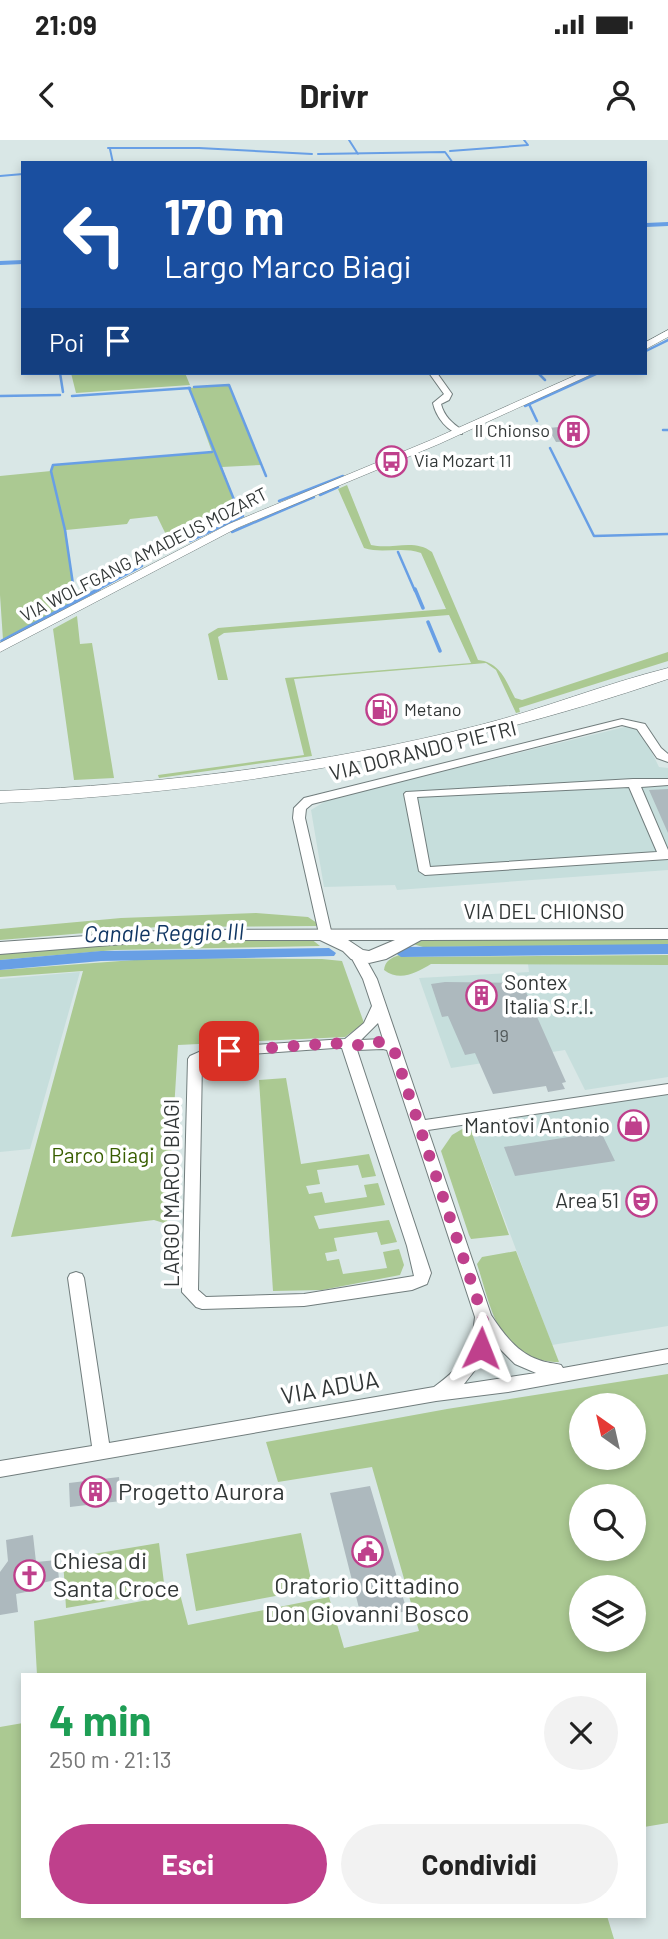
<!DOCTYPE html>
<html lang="it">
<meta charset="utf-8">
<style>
:root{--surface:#fff;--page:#f2f2f2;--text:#222;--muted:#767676;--accent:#bf408c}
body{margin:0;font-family:Barlow,sans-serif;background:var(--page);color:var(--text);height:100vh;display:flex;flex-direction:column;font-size:26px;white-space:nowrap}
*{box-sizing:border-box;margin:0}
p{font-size:23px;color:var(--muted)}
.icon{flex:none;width:38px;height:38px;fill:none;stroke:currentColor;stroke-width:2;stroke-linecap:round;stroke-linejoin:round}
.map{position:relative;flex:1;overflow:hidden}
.drawer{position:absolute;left:21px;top:1533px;width:625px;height:245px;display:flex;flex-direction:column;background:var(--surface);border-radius:0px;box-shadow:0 4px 10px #0003}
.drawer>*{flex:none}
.hud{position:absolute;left:21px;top:21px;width:626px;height:214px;border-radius:0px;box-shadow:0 4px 10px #0003;background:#1a4fa0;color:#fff;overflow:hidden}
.needle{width:46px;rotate:326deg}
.fabs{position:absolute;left:569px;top:1253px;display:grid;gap:14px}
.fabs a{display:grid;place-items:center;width:77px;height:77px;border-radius:50%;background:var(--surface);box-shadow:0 4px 10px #0003;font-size:35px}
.pin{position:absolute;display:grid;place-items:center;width:60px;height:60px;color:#fff;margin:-30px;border-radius:14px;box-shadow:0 4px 10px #0006}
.me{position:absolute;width:77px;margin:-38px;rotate:2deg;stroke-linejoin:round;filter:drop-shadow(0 0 5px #0008)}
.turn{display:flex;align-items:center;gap:24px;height:147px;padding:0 28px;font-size:32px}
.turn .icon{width:91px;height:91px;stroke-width:2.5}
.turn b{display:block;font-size:49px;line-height:60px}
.then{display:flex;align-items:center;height:66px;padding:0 28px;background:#0003;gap:14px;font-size:26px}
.round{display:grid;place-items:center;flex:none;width:74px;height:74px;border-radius:37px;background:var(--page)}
.overview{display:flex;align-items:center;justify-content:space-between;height:119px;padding:0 28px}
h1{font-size:42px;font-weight:700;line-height:52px;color:#1e9e55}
.action{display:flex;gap:14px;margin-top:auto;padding:14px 28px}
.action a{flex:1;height:80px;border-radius:42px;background:var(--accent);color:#fff;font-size:28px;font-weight:700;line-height:80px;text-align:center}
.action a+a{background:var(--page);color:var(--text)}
.status{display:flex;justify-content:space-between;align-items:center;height:49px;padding:0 35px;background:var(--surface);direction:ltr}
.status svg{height:19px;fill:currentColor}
header{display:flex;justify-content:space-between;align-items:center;height:91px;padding:0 28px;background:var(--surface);font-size:32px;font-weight:700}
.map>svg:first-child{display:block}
.built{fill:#c6dedc}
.green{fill:#abc992;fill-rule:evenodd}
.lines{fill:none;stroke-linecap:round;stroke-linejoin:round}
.stream-far2{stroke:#689fe5;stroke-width:2}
.stream-far1{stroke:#689fe5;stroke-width:2.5}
.stream{stroke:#689fe5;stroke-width:3.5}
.canal{fill:#689fe5;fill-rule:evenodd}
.building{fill:#adb9be}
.minor-casing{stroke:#717d7d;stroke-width:2}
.tertiary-casing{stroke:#717d7d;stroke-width:1}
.secondary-casing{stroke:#717d7d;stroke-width:2}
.trunk-casing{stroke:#717d7d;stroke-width:1}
.minor{fill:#fff;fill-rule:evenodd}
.tertiary{fill:#fff;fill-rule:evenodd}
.secondary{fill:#fff;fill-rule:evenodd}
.trunk{fill:#fff;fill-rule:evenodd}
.route{stroke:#bf408c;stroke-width:12;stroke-dasharray:0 21.6}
.labels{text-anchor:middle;stroke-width:7;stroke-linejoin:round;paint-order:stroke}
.far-poi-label{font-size:18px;fill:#323737;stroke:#fff;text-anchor:start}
.far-street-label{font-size:18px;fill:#323737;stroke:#fff}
.number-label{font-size:18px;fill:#515859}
.street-label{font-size:21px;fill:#323737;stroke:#fff}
.poi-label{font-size:21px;fill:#323737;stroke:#fff;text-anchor:end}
.park-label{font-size:21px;fill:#385e00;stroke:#fff}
.water-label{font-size:23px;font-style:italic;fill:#103663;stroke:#fff}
.near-street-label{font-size:24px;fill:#323737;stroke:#fff}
.near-poi-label{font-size:24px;fill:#323737;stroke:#fff;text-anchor:start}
</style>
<div class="status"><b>21:09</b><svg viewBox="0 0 49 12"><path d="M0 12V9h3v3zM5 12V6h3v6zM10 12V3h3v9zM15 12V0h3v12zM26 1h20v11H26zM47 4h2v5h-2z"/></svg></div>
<header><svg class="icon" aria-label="back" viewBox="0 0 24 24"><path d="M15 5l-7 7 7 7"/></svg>Drivr<svg class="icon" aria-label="person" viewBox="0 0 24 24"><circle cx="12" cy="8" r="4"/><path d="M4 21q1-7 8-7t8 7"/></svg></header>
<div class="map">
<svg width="668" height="1799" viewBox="0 0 668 1799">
<rect width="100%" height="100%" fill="#d9e7e6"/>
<path class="built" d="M633,585L641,590L659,627L668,628V730L397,750L395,745L324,747L311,670L329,659Z
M528,824L668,825V937L585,950L565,910L451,928L419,838L529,832Z
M80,832L30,1009L0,1012V839Z
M668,954V1186L552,1205L469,985Z"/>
<path class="green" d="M71,233H185L190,245L76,253Z
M225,245H229L261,325L222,327L239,372L171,405L157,376L130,379L127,384L66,390L75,460L3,500L0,455V336L51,331L53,325L212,312L189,248Z
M347,345L371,405C392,410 414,398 432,412L478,520C500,522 506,541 515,558L522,560L668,512V521L519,568L520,572L516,573L496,530L486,523L294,539L312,616L159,638L158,635L304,615L285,538L471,523L449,475L224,493L218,497L228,540H218L208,494L218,488L446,469L421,413C402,406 383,414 364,408L338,349Z
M77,476L80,504L92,503L114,638L74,640L53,489Z
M256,773L308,777L317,783L316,786L158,787L0,800V789L121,778Z
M668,796V805L423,807L413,804L423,798Z
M310,798L320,806L115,810L0,820V812L159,799Z
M399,815L408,817L668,815V825L431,824C416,833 400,842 384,830C385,821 391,818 399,815Z
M161,818L322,819L342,821L364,883L345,897L178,905L167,1084L154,1080L11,1097L83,831L0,837V830Z
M286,938L301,1024L369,1014L376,1036L362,1038L358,1025L317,1030L320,1044L306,1046L309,1054L322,1052L325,1063L367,1057L364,1045L378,1043L385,1065L314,1076L319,1089L389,1080L397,1102L381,1105L377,1092L334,1098L337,1111L325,1113L327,1121L339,1119L343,1134L387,1128L383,1112L399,1109L404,1125L400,1135L322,1150L273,1151L259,940Z
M469,985L509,1095L471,1099L469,1095L441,1011L452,995Z
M516,1111L559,1222C498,1221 492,1170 477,1124L482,1117Z
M668,1234V1683L644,1687V1535H37L34,1481L180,1454L188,1485L329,1457L344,1508L419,1491L372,1327L278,1342L266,1302L447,1269ZM581,1265H634V1318H581ZM634,1356V1409H581V1356ZM581,1447H634V1500H581Z
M301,1393L313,1449L196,1471L186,1414Z
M159,1403L165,1451L66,1468L63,1419Z
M23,1583V1776H607L614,1799H0V1587Z"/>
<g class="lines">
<path class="stream-far2" d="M349,0L358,14
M108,8H199L312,14
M110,9L113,23
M450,11L528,5L524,0
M318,14L445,12L453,23
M0,36L23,34"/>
<path class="stream-far1" d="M646,211L668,200
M60,233L63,252
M538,233L545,240
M194,247L229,245L266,336
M189,248L239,372L185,399L190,401L243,376
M0,256L60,255
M72,256L190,248
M529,264L537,281
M525,266L598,233
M663,290H668
M550,308L594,396L668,394
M320,355L338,347
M279,361L343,336
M232,392L314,357
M398,412L415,451
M74,451L65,390L51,331L53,325L212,312
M95,451L142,426"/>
<path class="stream" d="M74,449L76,462
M415,449L423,468
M428,482L440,511
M2,501L99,449"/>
<path class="canal" d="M668,82V86L646,87V83Z
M23,120V124L0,125V121Z
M668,804V814L401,817L394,812L401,807Z
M329,808L336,813L334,816L101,821L0,830V820L101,811Z"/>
</g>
<path class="building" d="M570,286L579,301L556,302L548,288Z
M668,649V693L649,650Z
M445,842L522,843L566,942L562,943L565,949L548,952L546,946L493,954L475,913L465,915L448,876L442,877L431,844Z
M601,992L615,1021L515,1036L504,1007Z
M119,1337L121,1361L70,1367L69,1343Z
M370,1346L407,1471L362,1480L330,1353Z
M33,1395L36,1422L57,1420L59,1439L38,1444L31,1451L16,1454L18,1472L0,1475V1432L8,1421L6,1400Z"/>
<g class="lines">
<defs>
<path id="minor" d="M429,233H437L452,254L449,260L441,264C444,276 452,283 462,290V294C448,293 436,277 433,263L444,254Z
M622,579L645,584L661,608L668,614V622L657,618L637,589L622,585L312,664L306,669L305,678L332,795L330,798H320L293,678L294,668L304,658Z
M633,639H668V645L641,647L668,710V719L425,735L419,731L404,654L406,652ZM629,647L657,712L430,727L417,657Z
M357,811L362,812L377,839L425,980L668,944V954L428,990L491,1175C503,1193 517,1213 539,1220C546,1223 554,1223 561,1225L563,1228L668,1209V1223L508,1252L436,1261L0,1337V1321L92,1306L68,1138L70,1134L76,1132L82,1134L84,1138L109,1303L434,1247C464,1225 471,1214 475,1177L387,910L383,909L357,910L431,1133L427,1144L412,1150L304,1166L202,1169L196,1167L182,1152L188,919L190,916L208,908L345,899L364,883L372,866L363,839L350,815ZM378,883L383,899L361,900ZM334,908H342L407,1106L414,1136L304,1154L206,1157L198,1150L202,921L210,917ZM489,1198L515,1224L536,1233L464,1244L479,1225Z"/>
<path id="tertiary" d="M668,190V197L646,209V202Z
M581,233H594L439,304L237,388L0,512V503L229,384L431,300Z"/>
<path id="secondary" d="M668,789V799L421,800L386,819L369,823L351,819L343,811L320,800H173L0,814V802L173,790ZM348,800H395L369,811L363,810Z"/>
<path id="trunk" d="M668,528V539C447,614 233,652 0,663V651C161,644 323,625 480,585C543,569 604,544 668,528Z"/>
</defs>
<use href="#minor" class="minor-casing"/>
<use href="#tertiary" class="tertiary-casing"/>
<use href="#secondary" class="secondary-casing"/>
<use href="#trunk" class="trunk-casing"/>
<use href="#minor" class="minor"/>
<use href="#tertiary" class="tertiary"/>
<use href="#secondary" class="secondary"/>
<use href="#trunk" class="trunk"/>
</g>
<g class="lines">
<path class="route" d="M229,911L334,903L354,906L376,901L393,907L483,1177L481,1208"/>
</g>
<defs>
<symbol id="building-ring" viewBox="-11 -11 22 22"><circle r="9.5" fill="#fff" stroke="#bf408c" stroke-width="1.5"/><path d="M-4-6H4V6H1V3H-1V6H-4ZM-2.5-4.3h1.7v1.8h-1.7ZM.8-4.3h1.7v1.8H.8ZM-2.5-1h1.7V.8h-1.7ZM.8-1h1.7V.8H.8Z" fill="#bf408c"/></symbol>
<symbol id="bus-ring" viewBox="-11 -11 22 22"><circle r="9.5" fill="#fff" stroke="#bf408c" stroke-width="1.5"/><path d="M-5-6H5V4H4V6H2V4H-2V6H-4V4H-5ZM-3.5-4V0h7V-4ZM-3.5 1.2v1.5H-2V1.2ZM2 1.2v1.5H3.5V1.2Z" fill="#bf408c"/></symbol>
<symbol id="fuel-ring" viewBox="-11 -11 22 22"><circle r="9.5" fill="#fff" stroke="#bf408c" stroke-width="1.5"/><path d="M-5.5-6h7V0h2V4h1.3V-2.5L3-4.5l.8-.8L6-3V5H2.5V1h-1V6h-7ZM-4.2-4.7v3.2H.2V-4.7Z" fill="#bf408c"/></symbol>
<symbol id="shop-ring" viewBox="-11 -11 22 22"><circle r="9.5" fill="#fff" stroke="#bf408c" stroke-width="1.5"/><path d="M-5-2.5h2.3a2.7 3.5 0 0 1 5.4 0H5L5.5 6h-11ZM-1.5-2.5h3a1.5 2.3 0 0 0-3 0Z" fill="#bf408c"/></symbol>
<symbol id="theatre-ring" viewBox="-11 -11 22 22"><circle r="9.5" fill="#fff" stroke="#bf408c" stroke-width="1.5"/><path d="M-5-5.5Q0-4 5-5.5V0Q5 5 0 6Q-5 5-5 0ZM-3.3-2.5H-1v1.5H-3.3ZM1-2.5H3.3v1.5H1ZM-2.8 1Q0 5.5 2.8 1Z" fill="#bf408c"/></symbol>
<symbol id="civic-ring" viewBox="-11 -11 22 22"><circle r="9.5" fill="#fff" stroke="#bf408c" stroke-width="1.5"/><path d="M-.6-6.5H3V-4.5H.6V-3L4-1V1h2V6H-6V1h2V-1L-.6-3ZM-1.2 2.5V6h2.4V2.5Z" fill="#bf408c"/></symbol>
<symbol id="church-ring" viewBox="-11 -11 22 22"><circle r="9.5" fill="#fff" stroke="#bf408c" stroke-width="1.5"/><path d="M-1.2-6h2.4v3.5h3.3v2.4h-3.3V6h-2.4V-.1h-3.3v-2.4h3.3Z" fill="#bf408c"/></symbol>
</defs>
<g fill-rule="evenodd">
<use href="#building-ring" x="556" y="274" width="35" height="35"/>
<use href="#bus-ring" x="374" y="304" width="35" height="35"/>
<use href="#fuel-ring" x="364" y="552" width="35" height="35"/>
<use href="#building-ring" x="464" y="838" width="35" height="35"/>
<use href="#shop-ring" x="616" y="968" width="35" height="35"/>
<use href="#theatre-ring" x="624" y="1044" width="35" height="35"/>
<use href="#building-ring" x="78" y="1334" width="35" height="35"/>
<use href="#civic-ring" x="350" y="1394" width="35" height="35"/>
<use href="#church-ring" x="12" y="1418" width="35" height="35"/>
</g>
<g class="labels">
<g class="far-poi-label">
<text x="550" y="297" text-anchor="end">Il Chionso</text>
<text x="414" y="327">Via Mozart 11</text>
<text x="404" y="576">Metano</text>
</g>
<g class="far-street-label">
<text transform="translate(144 415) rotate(-27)" y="6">VIA WOLFGANG AMADEUS MOZART</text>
</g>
<g class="number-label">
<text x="501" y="902">19</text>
</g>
<g class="street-label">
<text transform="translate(423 611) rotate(-14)" y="7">VIA DORANDO PIETRI</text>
<text x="544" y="779">VIA DEL CHIONSO</text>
<text transform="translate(172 1053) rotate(-90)" y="7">LARGO MARCO BIAGI</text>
</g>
<g class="poi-label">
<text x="504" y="850" text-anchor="start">Sontex<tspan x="504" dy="24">Italia S.r.l.</tspan></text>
<text x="610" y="993">Mantovi Antonio</text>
<text x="619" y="1068">Area 51</text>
</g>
<g class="park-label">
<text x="103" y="1023">Parco Biagi</text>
</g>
<g class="water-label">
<text transform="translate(164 793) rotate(-1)" y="8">Canale Reggio III</text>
</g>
<g class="near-street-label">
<text transform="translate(330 1248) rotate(-10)" y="8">VIA ADUA</text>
</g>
<g class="near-poi-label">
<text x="118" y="1360">Progetto Aurora</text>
<text x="53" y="1429">Chiesa di<tspan x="53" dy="28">Santa Croce</tspan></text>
<text x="367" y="1454" text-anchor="middle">Oratorio Cittadino<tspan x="367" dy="28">Don Giovanni Bosco</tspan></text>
</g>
</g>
</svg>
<div class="fabs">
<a><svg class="needle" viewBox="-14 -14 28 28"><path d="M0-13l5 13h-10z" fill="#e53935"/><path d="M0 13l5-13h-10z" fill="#767676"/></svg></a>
<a><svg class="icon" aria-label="search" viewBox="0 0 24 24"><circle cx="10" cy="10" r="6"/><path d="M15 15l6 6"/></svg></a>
<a><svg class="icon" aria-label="layers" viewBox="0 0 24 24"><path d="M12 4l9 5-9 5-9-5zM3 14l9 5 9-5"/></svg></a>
</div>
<div class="pin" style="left:229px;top:911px;background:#d93025"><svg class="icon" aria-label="arrive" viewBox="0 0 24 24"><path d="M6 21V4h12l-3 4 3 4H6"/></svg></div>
<svg class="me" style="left:481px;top:1208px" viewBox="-20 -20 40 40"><path d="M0-17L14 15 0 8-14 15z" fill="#bf408c" stroke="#fff" stroke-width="4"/></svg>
<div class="hud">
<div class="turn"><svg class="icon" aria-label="left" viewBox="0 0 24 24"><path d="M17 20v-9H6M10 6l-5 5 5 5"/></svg><div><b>170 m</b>Largo Marco Biagi</div></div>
<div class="then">Poi<svg class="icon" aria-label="arrive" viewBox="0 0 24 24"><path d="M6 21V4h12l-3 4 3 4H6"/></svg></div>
</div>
<section class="drawer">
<div class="overview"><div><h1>4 min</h1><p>250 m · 21:13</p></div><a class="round"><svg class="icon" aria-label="close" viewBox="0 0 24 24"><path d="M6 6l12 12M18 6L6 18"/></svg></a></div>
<div class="action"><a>Esci</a><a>Condividi</a></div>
</section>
</div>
